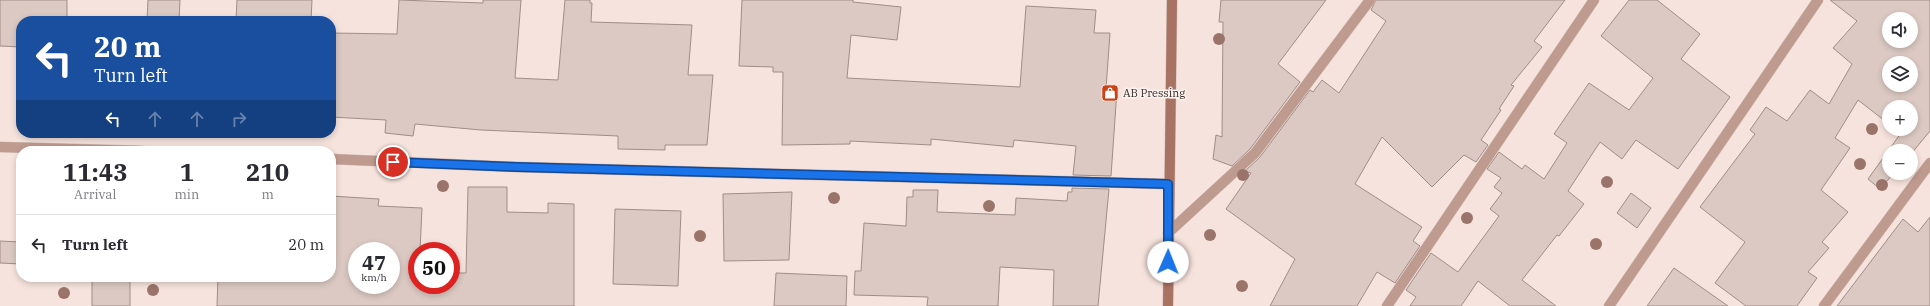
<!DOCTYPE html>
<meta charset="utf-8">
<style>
:root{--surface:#fff;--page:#f2f2f3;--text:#2b2b33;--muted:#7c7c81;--line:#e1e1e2}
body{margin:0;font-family:"IBM Plex Serif",serif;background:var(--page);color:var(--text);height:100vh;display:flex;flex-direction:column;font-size:15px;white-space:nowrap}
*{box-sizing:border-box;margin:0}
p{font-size:13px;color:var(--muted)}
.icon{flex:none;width:22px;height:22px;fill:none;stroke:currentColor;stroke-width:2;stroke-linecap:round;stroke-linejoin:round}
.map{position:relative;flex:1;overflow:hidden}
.details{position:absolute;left:16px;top:146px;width:320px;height:136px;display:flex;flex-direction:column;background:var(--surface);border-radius:16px;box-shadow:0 2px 6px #0003}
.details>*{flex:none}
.banner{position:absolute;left:16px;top:16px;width:320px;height:122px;border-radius:16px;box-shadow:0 2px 6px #0003;background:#1a4fa0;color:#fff;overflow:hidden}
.controls{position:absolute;left:1882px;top:12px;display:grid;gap:8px}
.controls a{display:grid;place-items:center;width:36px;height:36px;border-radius:50%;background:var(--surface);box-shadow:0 2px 6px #0003;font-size:20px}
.speed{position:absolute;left:348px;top:242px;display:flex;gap:8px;font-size:20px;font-weight:700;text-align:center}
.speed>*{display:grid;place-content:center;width:52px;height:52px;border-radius:50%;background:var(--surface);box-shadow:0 2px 6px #0003;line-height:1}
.speed small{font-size:10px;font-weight:400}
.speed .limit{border:6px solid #d22;background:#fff;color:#111}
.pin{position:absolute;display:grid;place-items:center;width:34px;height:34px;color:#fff;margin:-17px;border:2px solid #fff;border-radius:50%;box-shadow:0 1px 4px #0007}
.me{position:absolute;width:44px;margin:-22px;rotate:1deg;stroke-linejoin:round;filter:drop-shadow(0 0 3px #0008)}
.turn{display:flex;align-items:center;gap:14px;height:84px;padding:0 12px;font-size:18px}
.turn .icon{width:52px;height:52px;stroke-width:2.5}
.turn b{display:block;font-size:28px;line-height:34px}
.lanes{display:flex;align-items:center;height:38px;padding:0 12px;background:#0003;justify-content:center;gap:20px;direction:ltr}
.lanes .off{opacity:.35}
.eta{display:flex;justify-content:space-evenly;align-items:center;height:68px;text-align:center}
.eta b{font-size:24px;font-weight:700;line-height:28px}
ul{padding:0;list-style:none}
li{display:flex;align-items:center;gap:12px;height:60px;padding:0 12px;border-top:1px solid var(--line)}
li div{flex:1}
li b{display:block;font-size:15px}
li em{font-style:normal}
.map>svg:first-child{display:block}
.building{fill:#dcc9c3;stroke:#9f8d87;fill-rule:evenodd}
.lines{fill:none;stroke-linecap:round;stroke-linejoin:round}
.street-casing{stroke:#d0bfb9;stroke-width:11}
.secondary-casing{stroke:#d0bfb9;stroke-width:11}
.street{stroke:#bf9a8f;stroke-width:10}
.secondary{stroke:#a97364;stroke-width:10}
.tree{fill:#9a746a}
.route-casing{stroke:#114b97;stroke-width:10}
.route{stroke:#1a73e8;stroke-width:7}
.labels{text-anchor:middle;stroke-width:3;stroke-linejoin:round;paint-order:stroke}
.poi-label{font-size:11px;fill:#342d2b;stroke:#fef2ee;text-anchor:start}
</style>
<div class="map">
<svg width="1930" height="306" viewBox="0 0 1930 306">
<rect width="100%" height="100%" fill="#f7e3dd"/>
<path class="building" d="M0,0H67V21H21V47L0,46Z
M148,0H180L179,21H147Z
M237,0H312L311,21H236Z
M399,0L483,3V0H521L515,78L558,80L565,0H590V3H592L591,22L692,25L688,75H713L707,145H665V150L618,149V136L481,130L415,124L413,136L385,133L386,120L331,117V33L397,34Z
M742,0H853V2L901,7L897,40L851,35L847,78L1020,87L1026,6L1096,10L1094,33H1110L1106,89L1117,90L1111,176L1073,175L1076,146L1014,140L1013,147L931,139V145L850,141V144L782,145L783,72H773V67L739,66Z
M1221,0H1326L1278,64L1300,82L1250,149L1232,166L1213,159L1216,135L1222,137L1223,22H1219Z
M1376,0H1565L1534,41L1542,47L1511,85L1514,86L1499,109L1501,110L1481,140L1488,145L1476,162L1464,155L1432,187L1382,137L1355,184L1422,227L1413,241L1420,246L1395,283L1377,272L1357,306H1270L1295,259L1226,209L1251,173L1245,171L1260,157L1310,90L1313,92L1322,80L1339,93L1386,21L1371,10Z
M1629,0H1657L1700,34L1681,59L1730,97L1678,169L1636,140L1622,159L1600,142L1568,191L1584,204L1559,236L1557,235L1522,280L1556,306H1510L1478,281L1461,306H1410L1416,297L1406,290L1431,253L1458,272L1499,216L1490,209L1502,193L1494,187L1501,178L1487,169L1499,152L1522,169L1525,165L1544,179L1567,143L1554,134L1589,83L1629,110L1653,78L1601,36Z
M1830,0H1930V131L1911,154V151H1889V173H1894L1880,189L1868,179L1901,133L1896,129H1911V107H1889V124L1858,100L1835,138L1850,148L1821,190L1848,212L1822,242L1829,248L1808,272L1817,278L1797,306H1746L1715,283L1745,242L1700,207L1755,134L1750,130L1766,107L1787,121L1810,90L1829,104L1852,64L1833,48L1857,21ZM1889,19H1911V41H1889ZM1889,63H1911V85H1889Z
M468,187H507V212L548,213V203L574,204V306H217L218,277H331V196L379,199L378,206L422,208L420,251H417V285H451V273H466ZM357,251H391V285H357Z
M1072,188L1109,189L1098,306H1053L1054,270L1000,267L998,306H927L928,297L854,295L855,271H861L864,223L906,226L907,197H913V190H938L937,212L1015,215L1016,198L1067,201L1068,192H1072Z
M792,192L789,260L724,261L723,194Z
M1631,193L1651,208L1637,228L1617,213Z
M615,209L681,211L678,286L613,284Z
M1930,217V306H1837L1903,219L1918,232Z
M0,241L21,242V264L0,263Z
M1674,268L1728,306H1647Z
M776,273L847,276L846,306H774Z
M92,277H130V306H92Z"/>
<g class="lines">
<defs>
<path id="street" d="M0,147L143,151
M331,159L517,167L1168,184
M1168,233L1255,153L1370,0
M1387,306L1594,0
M1609,306L1818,0
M1824,306L1930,163"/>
<path id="secondary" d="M1168,306L1172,0"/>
</defs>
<use href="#street" class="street-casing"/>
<use href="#secondary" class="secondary-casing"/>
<use href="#street" class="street"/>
<use href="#secondary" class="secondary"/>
</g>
<g class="tree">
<circle cx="1219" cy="39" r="6"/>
<circle cx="1872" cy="129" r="6"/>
<circle cx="1860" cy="164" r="6"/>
<circle cx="1243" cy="175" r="6"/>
<circle cx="1607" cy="182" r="6"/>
<circle cx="1882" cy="185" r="6"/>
<circle cx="443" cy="186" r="6"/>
<circle cx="834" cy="198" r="6"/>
<circle cx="989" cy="206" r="6"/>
<circle cx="1467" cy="218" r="6"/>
<circle cx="1210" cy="235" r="6"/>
<circle cx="700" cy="236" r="6"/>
<circle cx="1596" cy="244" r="6"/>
<circle cx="1242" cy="286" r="6"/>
<circle cx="153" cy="290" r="6"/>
<circle cx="64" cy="293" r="6"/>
</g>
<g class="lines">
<defs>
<path id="route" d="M393,162L517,167L1168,184V262"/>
</defs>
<use href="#route" class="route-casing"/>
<use href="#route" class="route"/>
</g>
<defs>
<symbol id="shop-square" viewBox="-11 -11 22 22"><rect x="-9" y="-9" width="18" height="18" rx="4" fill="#ca4216" stroke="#fef2ee"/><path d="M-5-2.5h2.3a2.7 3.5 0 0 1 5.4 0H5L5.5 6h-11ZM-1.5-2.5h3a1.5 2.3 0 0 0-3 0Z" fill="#fff"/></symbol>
</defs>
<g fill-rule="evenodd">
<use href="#shop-square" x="1100" y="83" width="20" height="20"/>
</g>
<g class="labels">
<g class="poi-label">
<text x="1123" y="97">AB Pressing</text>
</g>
</g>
</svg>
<div class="controls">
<a><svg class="icon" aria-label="sound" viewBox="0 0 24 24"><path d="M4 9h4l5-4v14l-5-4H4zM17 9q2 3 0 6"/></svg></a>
<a><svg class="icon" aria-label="layers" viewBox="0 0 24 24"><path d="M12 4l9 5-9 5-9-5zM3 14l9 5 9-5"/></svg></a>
<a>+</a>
<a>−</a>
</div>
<div class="speed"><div>47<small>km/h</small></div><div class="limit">50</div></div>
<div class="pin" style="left:393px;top:162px;background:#d93025"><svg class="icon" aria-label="arrive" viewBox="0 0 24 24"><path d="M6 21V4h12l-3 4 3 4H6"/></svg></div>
<svg class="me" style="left:1168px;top:262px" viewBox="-20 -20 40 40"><circle r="19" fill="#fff"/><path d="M0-13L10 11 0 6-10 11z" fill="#1a73e8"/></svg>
<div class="banner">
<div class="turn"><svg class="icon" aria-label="left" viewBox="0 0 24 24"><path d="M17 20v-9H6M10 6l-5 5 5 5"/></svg><div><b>20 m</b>Turn left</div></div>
<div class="lanes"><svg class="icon" aria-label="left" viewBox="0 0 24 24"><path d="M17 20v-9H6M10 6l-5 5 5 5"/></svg><svg class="icon off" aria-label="ahead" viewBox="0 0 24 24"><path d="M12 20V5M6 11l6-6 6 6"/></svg><svg class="icon off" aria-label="ahead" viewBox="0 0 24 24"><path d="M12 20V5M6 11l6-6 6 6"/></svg><svg class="icon off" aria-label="right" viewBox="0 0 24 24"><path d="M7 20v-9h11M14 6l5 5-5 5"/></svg></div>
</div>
<section class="details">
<div class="eta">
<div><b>11:43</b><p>Arrival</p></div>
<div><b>1</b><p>min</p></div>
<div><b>210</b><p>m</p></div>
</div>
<ul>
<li><svg class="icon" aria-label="left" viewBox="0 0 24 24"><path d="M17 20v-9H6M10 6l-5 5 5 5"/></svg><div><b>Turn left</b></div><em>20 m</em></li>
</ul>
</section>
</div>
